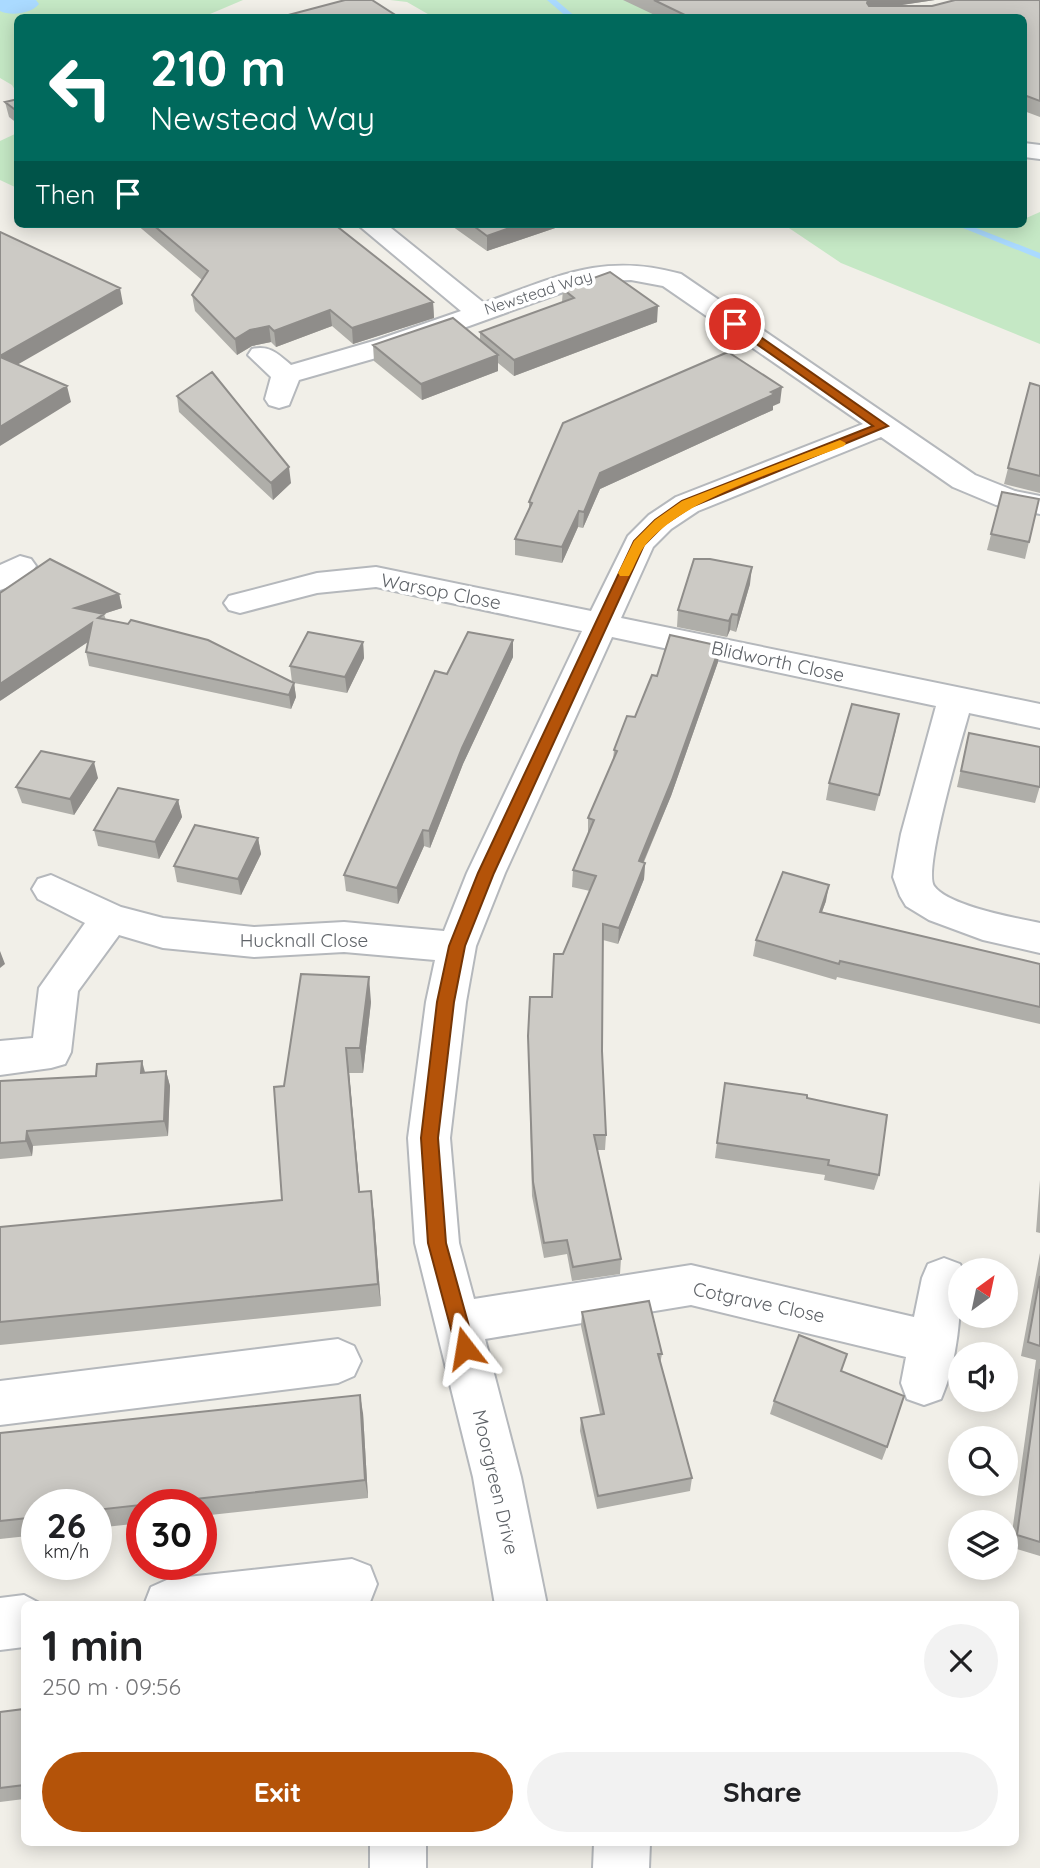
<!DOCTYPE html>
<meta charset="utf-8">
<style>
:root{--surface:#fff;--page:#f2f2f2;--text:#202124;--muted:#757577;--accent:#b45309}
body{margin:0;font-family:Quicksand,sans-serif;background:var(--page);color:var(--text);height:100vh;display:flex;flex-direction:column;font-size:26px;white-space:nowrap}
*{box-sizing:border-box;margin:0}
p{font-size:23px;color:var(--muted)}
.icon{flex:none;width:38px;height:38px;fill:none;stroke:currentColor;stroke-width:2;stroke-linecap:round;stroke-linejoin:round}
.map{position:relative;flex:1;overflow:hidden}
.panel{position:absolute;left:21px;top:1601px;width:998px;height:245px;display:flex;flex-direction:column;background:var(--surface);border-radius:10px;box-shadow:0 4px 18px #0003}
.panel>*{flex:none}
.hud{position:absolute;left:14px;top:14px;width:1013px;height:214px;border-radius:10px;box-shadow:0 4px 18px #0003;background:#00695c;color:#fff;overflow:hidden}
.needle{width:46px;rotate:33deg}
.controls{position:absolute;left:948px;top:1258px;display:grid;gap:14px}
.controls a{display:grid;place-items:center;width:70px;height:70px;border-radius:50%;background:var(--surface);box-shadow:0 4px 18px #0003;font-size:35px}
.speed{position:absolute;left:21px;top:1489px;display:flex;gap:14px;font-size:35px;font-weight:700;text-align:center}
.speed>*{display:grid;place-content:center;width:91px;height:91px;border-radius:50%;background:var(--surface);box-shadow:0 4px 18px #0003;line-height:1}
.speed small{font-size:18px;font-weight:400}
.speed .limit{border:10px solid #d22;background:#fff;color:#111}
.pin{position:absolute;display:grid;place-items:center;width:60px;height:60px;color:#fff;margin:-30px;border:4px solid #fff;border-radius:50%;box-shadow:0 2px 7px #0007}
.me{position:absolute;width:77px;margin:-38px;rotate:346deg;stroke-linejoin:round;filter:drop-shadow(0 0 5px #0008)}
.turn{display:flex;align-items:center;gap:24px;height:147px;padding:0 21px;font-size:32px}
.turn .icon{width:91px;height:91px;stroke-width:2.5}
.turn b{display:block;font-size:49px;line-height:60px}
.then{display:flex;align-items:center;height:66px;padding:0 21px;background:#0003;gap:14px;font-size:26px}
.round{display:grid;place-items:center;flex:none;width:74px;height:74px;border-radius:37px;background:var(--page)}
.head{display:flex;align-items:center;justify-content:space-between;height:119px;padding:0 21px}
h1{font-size:42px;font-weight:700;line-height:52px}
.button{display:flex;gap:14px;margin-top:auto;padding:14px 21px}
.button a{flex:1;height:80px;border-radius:42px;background:var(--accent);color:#fff;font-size:28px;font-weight:700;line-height:80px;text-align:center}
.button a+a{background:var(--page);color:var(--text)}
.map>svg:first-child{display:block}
.green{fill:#c5e8c5}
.water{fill:#aadaff}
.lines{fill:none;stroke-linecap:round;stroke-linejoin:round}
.stream{fill:#aadaff;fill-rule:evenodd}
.minor-casing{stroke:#b5b8bc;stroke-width:4}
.minor{fill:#fff;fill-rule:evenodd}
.wall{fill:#afaea9}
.shaded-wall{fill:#8f8d8a}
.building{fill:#cccac5;stroke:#8f8d8a;stroke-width:2}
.route{fill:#b45309;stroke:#753606;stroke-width:2}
.slow{fill:#f59e0b}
.labels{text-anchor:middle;stroke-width:7;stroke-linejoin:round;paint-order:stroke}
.far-street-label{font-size:16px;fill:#5f6368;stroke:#fff}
.street-label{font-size:19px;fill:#5f6368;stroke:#fff}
</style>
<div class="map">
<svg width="1040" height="1868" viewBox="0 0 1040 1868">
<rect width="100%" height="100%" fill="#f1efe8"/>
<path class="green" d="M0,0H243L203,17L18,18L17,93L12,85L0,78Z
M390,0H801L720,18L433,17L407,2Z
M17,133V188L0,180V141Z
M1040,212V344L841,263L783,224H1024V219Z"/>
<path class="water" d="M0,0H36L39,4C31,14 10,16 0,11Z"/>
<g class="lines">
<path class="stream" d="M547,0H556L577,18H568Z
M953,224H966L1040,253V259Z"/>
<defs>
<path id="minor" d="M1024,143L1040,145V159L1024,157Z
M357,224H386L484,303C557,277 602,252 681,274L975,475L1015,491L1040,496V514L996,505L953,487L881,437L698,511L671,529L653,547L621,618L1040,704V728L969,713C962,738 923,870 934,886C948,906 1016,918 1040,923V953L983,940L929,920L906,906L900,896L893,877L901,834L936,706L612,637L505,873L476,946L466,1002L450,1138L459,1243L474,1299L691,1265L914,1317L922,1278L928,1264L944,1258L960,1264L963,1270H961C961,1313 958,1360 941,1399L924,1405L907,1399L901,1383L906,1357L691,1305L485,1339L521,1477L547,1605H495L473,1477L415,1243L408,1138L426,1002L435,960L344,952L254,957L163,948L119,935L78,991L71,1052L65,1064L51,1068L0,1075V1041L33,1038L39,988L85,923L38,899L32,889L38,879L51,875L121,907L163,918L254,927L344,922L444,931L467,873L582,631L376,587L317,593L240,613L229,610L224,603L229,596L317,573L376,567L591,611L628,536L649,515L676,497L863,424L663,286L631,280L594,281L397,352L299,380L289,405L279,408L269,405L265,399L271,377L248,355L252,349C270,345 278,354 291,365L377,340L461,311Z
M20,556L31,559L36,566C28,578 14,586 0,590V565Z
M338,1339L354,1346L361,1361L354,1376L338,1383L0,1425V1381Z
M352,1559L370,1566L377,1584L370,1602L363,1605H144L151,1587L169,1579Z
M24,1595L43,1605H24V1647L0,1650V1598Z
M370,1843H426V1868H370Z
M594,1843H650L649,1868H593Z"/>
</defs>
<use href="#minor" class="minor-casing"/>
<use href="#minor" class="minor"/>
</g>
<path class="wall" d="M623,0H935L894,6H932L1040,0V117L1024,111V18H661Z
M18,99V124L9,117L5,102Z
M136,224H334L433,302L434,318L353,344L332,326L276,347L271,342L252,346L237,355L195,311L192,295L202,280Z
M449,224H567L487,251Z
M563,289L657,322L514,376L498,363V371L422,400L374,361L373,345L480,340V332L562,302Z
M1030,383L1040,386V493L1004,484Z
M177,396L291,483L273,500L179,412Z
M780,403L773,406V410L600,489L583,528L578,527L562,563L515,555V539L529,511V502Z
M1002,492L1029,542L1025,559L987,550Z
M750,584L736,632L730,630L727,637L677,627L678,610Z
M119,594L122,608L103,614H104L106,620L292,682L290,666L363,642L364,658L347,693L294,683L296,697L291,709L89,666L86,652L88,642L0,701Z
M513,640V657L463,764L430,848L424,846L398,904L346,891L344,875L447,674Z
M718,662L671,796L644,862L645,863L644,879L618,944L603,940L602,1051L606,1135L605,1150H597L621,1259L620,1274L572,1281L567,1254L544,1258L532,1196L528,1036L552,997L563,954L590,891L572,887L573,870L588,835V818L613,760L614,750L635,717L657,676Z
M896,730L875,811L826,800L829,783Z
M969,733L1040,786L1035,803L957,787Z
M98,778L74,815L22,803L16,787Z
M178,800L182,817L159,859L98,846L94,830Z
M258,838L261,854L241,895L177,882L174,866Z
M826,901L822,912L1040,964V1024L837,977L836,980L753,956L756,940Z
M371,1002L363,1073H349L360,1192L371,1191L374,1215L381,1306L0,1345V1227L282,1200L284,1086Z
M166,1071L170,1086L168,1136L33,1146L32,1156L0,1159V1081L96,1076Z
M725,1083L807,1098L879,1175L874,1190L824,1180L825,1175L715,1158Z
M1040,1180V1233L1036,1232Z
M1040,1253V1556L1010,1547L1036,1360L1021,1356Z
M582,1312L662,1354L660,1364L692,1478L690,1491L597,1509L580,1431L581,1418L600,1414L581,1326Z
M842,1371L887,1447L882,1460L770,1414L774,1401Z
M363,1413L368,1498L201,1516V1505H142V1523L96,1528V1505H37V1535L0,1539V1433Z
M24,1709V1799L0,1802V1712Z"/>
<path class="shaded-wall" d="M868,0H935L869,10L867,3Z
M521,224H567L487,251V236Z
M120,288L123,304L3,373L0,362V356Z
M433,302L434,318L353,344L352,328Z
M658,306L657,322L514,376V360Z
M330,310L332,326L276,347L274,331Z
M269,326L271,342L252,346L237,355L235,339L250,330Z
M498,355V371L422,400L421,384Z
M67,386L71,402L0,446V427Z
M782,387L780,403L773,406V410L600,489L583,528L584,512L600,473Z
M289,467L291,483L273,500L271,483Z
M579,511L578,527L562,563V547Z
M752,567L750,584L736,632L738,615Z
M119,594L122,608L78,622L75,608Z
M732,614L730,630L727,637L729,621Z
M92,623L95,637L0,701V684Z
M513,640V657L463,764L430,848L429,831L462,748Z
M363,642L364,658L347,693L345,677Z
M720,646L718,662L671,796L637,877L639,861Z
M294,683L296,697L291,709L289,695Z
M94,762L98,778L74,815L70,799Z
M178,800L182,817L159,859L155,842Z
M423,830L424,846L398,904L397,888Z
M258,838L261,854L241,895L238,879Z
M645,863L644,879L618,944L619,928Z
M829,885L826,901L816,928L820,912Z
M0,951L5,964L0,968Z
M369,977L371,1002L363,1073L360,1048Z
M346,1048L349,1073L362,1216L359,1192Z
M142,1061L146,1076L141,1073Z
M166,1071L170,1086L168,1136L164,1121Z
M27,1131L33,1146L32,1156L26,1141Z
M371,1191L374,1215L381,1306L378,1284Z
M360,1395L363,1413L368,1498L365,1480Z"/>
<path class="building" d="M345,0H372L400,18H277Z
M654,0H868L867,3L869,6H932L955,0H1040V101L1024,95V18H691Z
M18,99V112L5,102Z
M152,224H334L433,302L352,328L330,310L274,331L269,326L250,330L235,339L192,295L208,271Z
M471,224H521L487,236Z
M0,232L120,288L0,356Z
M610,272L658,306L514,360L480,332L574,298L563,289Z
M453,318L498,355L421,384L373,345Z
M728,352L782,387L771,392L775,394L600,473L584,512L579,511L562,547L515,539L532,503L529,502L563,423Z
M0,357L67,386L0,427Z
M212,372L289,467L271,483L177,396Z
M1030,383L1040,386V476L1008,468Z
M1002,492L1039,499L1029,542L991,534Z
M50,559L119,594L75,608L104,614L98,618L128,624L131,620L208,640L294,683L289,695L86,652L92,623L0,684V593Z
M694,559H710L752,567L738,615L732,614L729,621L678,610Z
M308,632L363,642L345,677L290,666Z
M468,632L513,640L462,748L429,831L423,830L397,888L344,875L435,671L447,674Z
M670,635L720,646L672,780L639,861L645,863L619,928L603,924L602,1051L606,1135H594L621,1259L573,1267L567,1240L544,1243L533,1182L528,1036L530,997H552L554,954H563L596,876L573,870L594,820L588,818L617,751L614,750L627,716L635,717L652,675L657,676Z
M852,704L899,714L879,795L829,783Z
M969,733L1040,747V787L961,771Z
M41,751L94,762L70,799L16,787Z
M118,788L178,800L155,842L94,830Z
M195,825L258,838L238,879L174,866Z
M783,872L829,885L820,912L1040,964V1007L840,961L839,964L756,940Z
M301,974L369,977L360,1048H346L359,1192L371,1191L378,1284L0,1322V1227L282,1200L274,1087L284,1086Z
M142,1061L141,1073L166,1071L164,1121L27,1131L26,1141L0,1143V1081L96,1076L97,1064Z
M725,1083L807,1095V1098L887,1115L879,1175L828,1165L829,1160L717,1143Z
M1040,1276V1346L1028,1342Z
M649,1301L662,1354H658L692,1478L598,1496L581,1418L604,1414L582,1312Z
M799,1335L847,1354L841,1371L904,1396L887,1447L774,1401Z
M1040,1369V1542L1017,1535Z
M360,1395L365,1480L96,1510V1505H37V1517L0,1521V1433Z
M24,1709V1785L0,1788V1712Z"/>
<path class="route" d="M731,322H739L888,426L691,507L664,525L644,545L494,873L465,946L454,1002L438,1138L446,1243L475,1348L472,1354L465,1357L459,1354L456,1348L428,1243L421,1138L437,1002L449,946L478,873L634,541L655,520L682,501L873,426L731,326Z"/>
<path class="slow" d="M840,440L846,443L844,446C786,469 688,496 647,543C639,552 635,566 629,576H620L618,573L634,541L655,520L682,501Z"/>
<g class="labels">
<g class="far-street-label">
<text transform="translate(538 292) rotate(-18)" y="6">Newstead Way</text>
</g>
<g class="street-label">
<text transform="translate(441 591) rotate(11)" y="7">Warsop Close</text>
<text transform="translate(778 661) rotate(12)" y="7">Blidworth Close</text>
<text x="304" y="947">Hucknall Close</text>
<text transform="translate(759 1302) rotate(12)" y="7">Cotgrave Close</text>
<text transform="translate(496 1482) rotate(77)" y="7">Moorgreen Drive</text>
</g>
</g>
</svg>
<div class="controls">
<a><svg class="needle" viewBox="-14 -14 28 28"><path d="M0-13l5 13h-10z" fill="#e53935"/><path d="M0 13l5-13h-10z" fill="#757577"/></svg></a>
<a><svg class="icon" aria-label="sound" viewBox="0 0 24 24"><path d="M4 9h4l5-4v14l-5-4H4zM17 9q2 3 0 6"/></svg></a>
<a><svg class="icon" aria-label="search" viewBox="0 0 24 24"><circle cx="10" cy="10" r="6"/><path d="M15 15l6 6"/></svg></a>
<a><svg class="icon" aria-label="layers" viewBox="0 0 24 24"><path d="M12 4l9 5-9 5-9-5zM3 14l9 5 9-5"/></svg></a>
</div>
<div class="speed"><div>26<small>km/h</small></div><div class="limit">30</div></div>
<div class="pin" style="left:735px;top:324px;background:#d93025"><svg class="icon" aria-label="arrive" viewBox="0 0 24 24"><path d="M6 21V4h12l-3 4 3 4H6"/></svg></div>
<svg class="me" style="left:465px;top:1348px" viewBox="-20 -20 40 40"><path d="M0-17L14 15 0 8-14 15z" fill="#b45309" stroke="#fff" stroke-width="4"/></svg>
<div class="hud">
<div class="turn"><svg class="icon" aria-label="left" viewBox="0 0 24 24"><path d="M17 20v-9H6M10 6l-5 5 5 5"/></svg><div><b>210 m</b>Newstead Way</div></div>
<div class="then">Then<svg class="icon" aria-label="arrive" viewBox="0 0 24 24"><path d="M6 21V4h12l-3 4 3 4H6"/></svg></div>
</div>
<section class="panel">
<div class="head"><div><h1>1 min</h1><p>250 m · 09:56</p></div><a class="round"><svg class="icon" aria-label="close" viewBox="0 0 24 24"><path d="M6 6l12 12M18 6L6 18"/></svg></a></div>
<div class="button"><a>Exit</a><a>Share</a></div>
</section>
</div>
